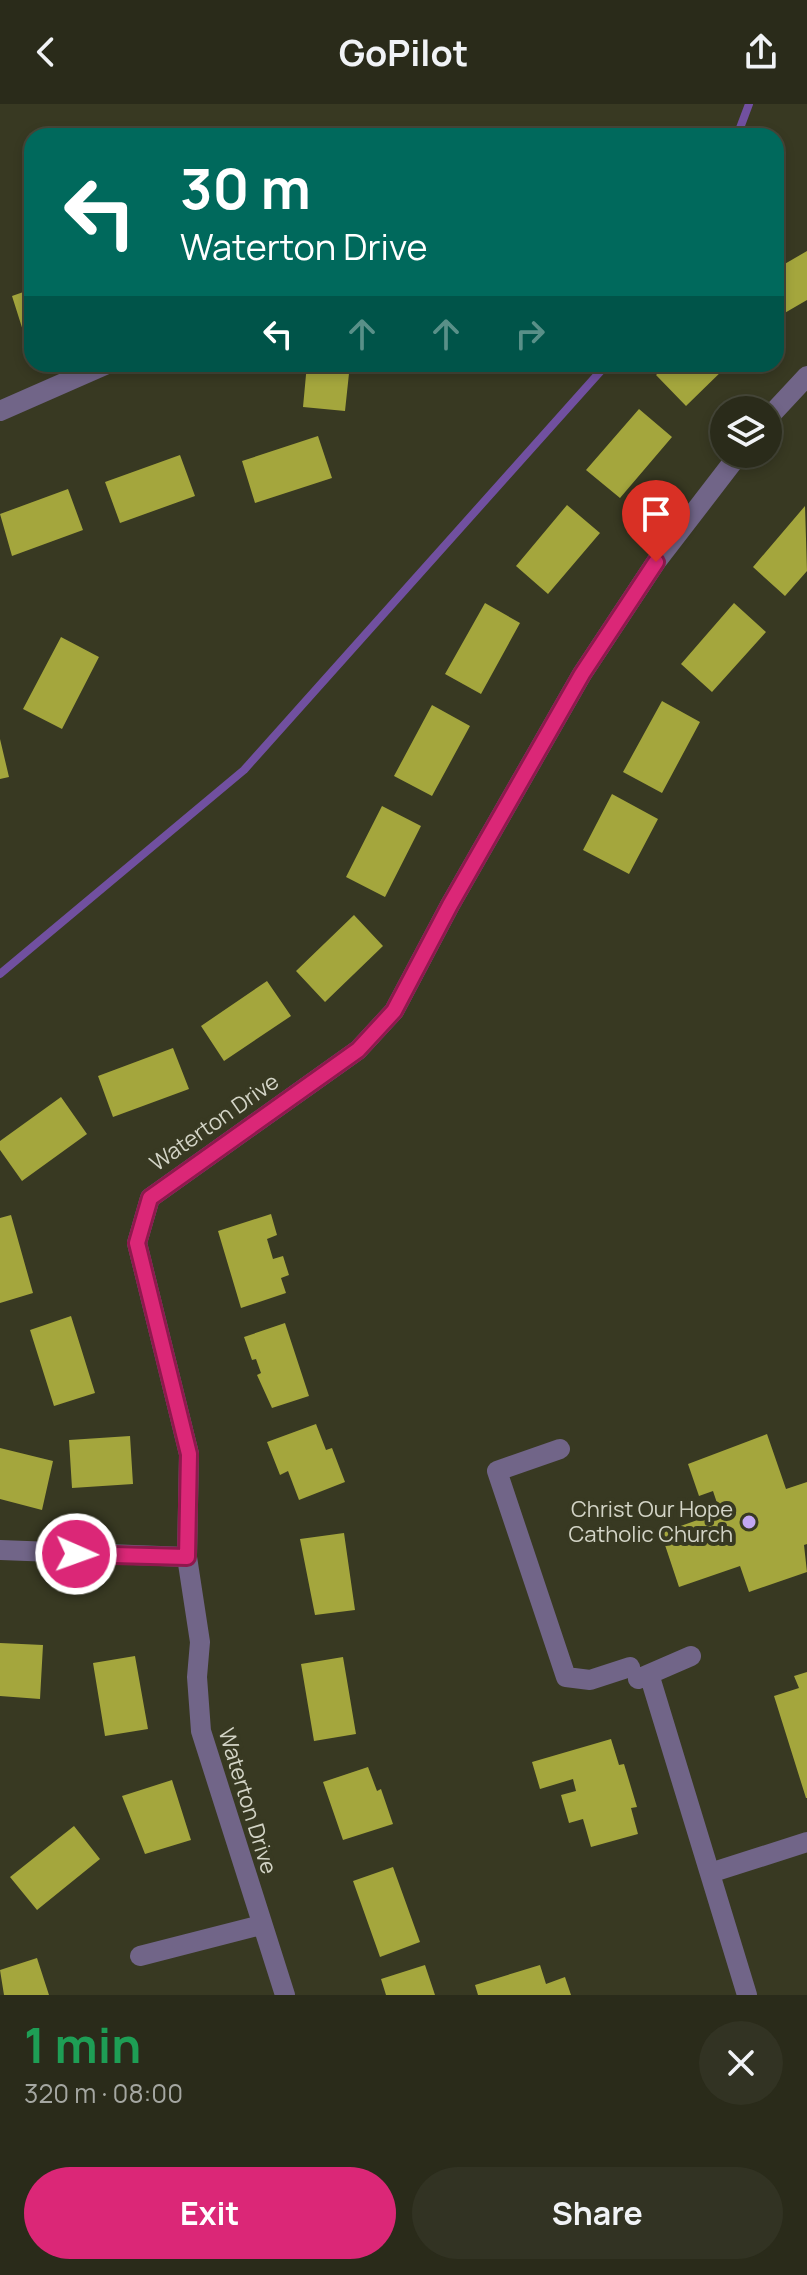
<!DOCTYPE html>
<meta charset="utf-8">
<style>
:root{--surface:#2a2b1a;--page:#323323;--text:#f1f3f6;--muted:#a5a7a2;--line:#464739;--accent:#db2777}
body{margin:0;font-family:Manrope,sans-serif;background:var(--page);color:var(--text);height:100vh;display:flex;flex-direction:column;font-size:30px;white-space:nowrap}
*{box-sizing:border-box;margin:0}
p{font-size:26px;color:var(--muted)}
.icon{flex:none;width:44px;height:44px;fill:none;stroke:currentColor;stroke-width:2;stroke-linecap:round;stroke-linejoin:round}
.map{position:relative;height:1891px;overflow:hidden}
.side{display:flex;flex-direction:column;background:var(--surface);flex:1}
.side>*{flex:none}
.guide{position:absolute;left:24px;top:24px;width:760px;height:244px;border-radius:24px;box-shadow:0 4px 12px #0003,0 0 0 2px var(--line);background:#00695c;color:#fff;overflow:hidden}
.tools{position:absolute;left:710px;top:292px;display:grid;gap:16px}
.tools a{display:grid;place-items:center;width:72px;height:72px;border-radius:50%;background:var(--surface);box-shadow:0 4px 12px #0003,0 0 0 2px var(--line);font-size:40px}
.pin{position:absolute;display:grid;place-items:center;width:68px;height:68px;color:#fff;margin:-82px -34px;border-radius:50% 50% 50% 0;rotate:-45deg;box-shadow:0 0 8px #0007}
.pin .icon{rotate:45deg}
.me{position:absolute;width:88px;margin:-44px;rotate:92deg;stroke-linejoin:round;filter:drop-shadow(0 0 6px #0008)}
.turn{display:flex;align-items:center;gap:28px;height:168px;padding:0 24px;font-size:36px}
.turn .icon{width:104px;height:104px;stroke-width:2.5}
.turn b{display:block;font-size:56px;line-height:68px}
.lanes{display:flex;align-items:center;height:76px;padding:0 24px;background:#0003;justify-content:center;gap:40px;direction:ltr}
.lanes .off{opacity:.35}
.round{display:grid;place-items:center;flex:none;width:84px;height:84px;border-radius:42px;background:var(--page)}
.headline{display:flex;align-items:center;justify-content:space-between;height:136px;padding:0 24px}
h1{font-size:48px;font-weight:700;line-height:60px;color:#1e9e55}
.cta{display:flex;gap:16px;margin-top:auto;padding:16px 24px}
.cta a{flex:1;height:92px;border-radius:48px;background:var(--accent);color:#fff;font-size:32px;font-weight:700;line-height:92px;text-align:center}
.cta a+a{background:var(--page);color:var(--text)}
header{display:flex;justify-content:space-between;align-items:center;height:104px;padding:0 24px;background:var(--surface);font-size:36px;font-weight:700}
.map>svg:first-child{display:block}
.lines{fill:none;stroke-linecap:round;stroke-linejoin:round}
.stream{stroke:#7150a0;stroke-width:8}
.building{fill:#a4a63d}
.minor{stroke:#716588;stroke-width:20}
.route-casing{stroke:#8e194d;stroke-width:20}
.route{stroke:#db2777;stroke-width:14}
.poi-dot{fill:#c3a7f2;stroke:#383922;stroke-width:3}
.labels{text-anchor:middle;stroke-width:8;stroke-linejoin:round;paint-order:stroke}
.street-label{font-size:22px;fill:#d3d4c6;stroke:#383922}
.poi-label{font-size:22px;fill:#d3d4c6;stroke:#383922;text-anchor:end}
</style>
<header><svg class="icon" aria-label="back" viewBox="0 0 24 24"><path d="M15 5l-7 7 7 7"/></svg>GoPilot<svg class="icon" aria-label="share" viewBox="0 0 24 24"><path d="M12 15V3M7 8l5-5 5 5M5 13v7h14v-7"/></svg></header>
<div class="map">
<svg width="807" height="1891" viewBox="0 0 807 1891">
<rect width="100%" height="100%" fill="#383922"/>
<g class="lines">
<path class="stream" d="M737,32L749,0
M0,870L244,666L607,260"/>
</g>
<path class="building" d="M807,147V196L776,214V165Z
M32,185V231L25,233L12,192Z
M307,260H350L345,307L303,303Z
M667,260H729L686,302L656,271Z
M639,305L672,333L620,394L586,366Z
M318,332L332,374L255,399L242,357Z
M180,351L195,392L120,419L105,378Z
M68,385L83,426L12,452L0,410Z
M567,401L600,429L548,490L516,462Z
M805,402L807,467L785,492L753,463Z
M485,499L520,519L481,590L445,570Z
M734,499L766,528L712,588L681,560Z
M61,533L99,553L62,625L23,605Z
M662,597L700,618L662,689L623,668Z
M432,601L470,622L432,692L394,672Z
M0,635L9,673L0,675Z
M612,690L658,715L629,770L583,746Z
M382,702L421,722L385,793L346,773Z
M354,811L383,842L325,898L296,867Z
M267,877L291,912L224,957L201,922Z
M173,944L189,985L113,1013L98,972Z
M61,993L87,1030L22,1077L0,1046V1037Z
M271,1110L277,1131L267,1135L273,1155L283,1152L289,1171L281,1174L286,1189L241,1204L218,1127Z
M11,1111L33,1189L0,1199V1114Z
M71,1212L95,1289L54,1302L30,1226Z
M285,1219L309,1292L272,1304L257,1271L261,1269L256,1255L252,1256L244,1233Z
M316,1320L326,1346L332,1344L345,1378L299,1396L288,1367L280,1371L267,1338Z
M767,1330L786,1385L807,1378V1440L804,1441L807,1468L749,1488L740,1462L679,1483L661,1429L720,1408L713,1387L699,1392L688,1360Z
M130,1332L133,1380L72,1384L69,1336Z
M0,1344L53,1357L42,1406L0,1395Z
M344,1429L355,1506L315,1511L300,1435Z
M0,1539L43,1541L40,1595L0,1592Z
M135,1552L148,1625L105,1632L93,1559Z
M343,1553L356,1630L314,1637L301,1560Z
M807,1568V1694H806L774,1592L799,1584L794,1572Z
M611,1635L619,1661L624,1660L637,1703L631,1704L638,1730L591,1743L583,1715L569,1719L561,1691L576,1687L573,1675L540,1685L532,1658Z
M368,1663L377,1687L381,1685L393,1720L343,1736L323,1678Z
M172,1676L191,1736L145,1750L122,1692Z
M74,1722L100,1755L37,1806L10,1773Z
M393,1763L420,1838L380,1853L353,1777Z
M37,1854L49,1891H4L0,1866Z
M425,1861L435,1891H386L381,1875Z
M540,1861L546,1880L565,1873L571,1891H478L475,1881Z"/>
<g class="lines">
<path class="minor" d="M0,307L107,260
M768,314L807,272
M560,1345L497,1367L566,1573L590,1576L630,1563
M0,1446L187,1453
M649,1570L747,1891
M638,1575L691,1552
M710,1769L807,1738
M140,1852L261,1821
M285,1891L201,1627L197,1573L200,1538L187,1453L189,1350L137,1139L150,1094L358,946L394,907L450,801L582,570L656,458L739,350"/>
</g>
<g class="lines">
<defs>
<path id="route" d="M76,1450L187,1453L189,1350L137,1139L150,1094L358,946L394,907L450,801L582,570L656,458"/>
</defs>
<use href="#route" class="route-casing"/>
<use href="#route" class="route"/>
</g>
<circle class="poi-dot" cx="749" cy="1418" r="8"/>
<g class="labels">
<g class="street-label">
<text transform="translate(214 1018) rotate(-35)" y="8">Waterton Drive</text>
<text transform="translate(248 1697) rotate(73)" y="8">Waterton Drive</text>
</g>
<g class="poi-label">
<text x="733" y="1413">Christ Our Hope<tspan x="733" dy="25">Catholic Church</tspan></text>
</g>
</g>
</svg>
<div class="tools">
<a><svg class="icon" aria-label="layers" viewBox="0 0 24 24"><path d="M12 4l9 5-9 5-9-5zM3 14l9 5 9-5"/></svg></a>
</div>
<div class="pin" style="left:656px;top:458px;background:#d93025"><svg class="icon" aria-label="arrive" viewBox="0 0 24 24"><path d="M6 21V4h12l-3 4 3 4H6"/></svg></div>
<svg class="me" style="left:76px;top:1450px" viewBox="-20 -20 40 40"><circle r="17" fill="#db2777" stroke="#fff" stroke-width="3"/><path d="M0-11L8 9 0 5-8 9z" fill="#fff"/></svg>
<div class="guide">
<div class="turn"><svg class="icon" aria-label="left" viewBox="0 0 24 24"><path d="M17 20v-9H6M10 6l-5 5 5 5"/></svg><div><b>30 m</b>Waterton Drive</div></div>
<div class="lanes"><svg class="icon" aria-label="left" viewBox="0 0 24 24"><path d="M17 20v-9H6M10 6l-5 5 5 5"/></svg><svg class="icon off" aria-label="ahead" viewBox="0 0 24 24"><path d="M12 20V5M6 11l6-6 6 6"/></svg><svg class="icon off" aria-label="ahead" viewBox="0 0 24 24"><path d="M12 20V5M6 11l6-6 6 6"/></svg><svg class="icon off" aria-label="right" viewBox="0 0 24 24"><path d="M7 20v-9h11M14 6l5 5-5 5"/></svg></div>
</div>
</div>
<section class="side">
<div class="headline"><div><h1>1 min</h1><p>320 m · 08:00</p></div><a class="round"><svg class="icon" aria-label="close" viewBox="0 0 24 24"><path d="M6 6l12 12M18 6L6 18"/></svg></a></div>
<div class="cta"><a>Exit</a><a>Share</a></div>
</section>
